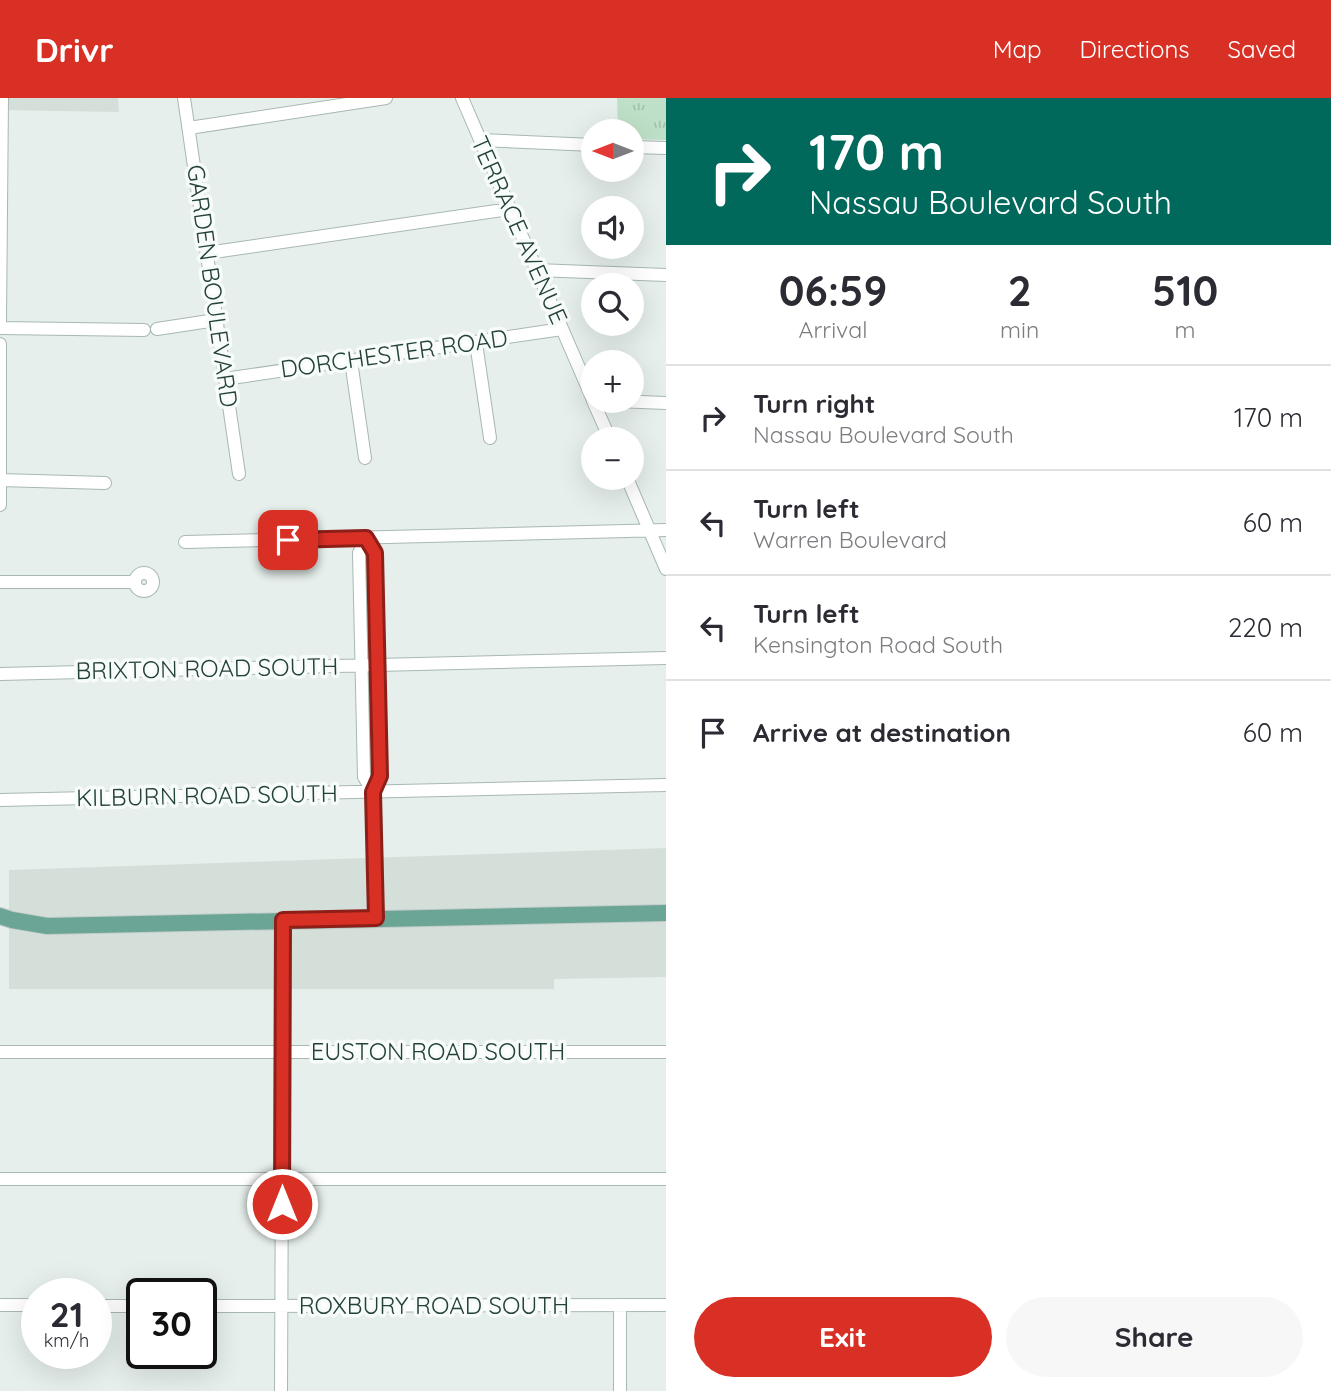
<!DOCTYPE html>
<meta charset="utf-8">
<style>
:root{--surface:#fff;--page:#f7f7f7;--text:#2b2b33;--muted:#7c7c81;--line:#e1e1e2;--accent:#d93025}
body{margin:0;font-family:Quicksand,sans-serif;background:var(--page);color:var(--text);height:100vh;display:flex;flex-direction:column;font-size:26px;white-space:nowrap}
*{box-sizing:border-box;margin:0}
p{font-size:23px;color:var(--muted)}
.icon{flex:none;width:38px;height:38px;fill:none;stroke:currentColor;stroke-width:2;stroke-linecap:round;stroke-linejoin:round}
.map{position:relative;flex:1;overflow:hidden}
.details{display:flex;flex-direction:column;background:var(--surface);width:665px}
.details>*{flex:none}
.banner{background:#00695c;color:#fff;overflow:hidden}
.needle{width:46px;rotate:270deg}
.fabs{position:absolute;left:581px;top:21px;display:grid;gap:14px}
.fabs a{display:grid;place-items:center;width:63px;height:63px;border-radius:50%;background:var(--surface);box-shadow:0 7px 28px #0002;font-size:35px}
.speed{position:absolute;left:21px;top:1180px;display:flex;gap:14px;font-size:35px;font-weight:700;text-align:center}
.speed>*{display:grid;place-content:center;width:91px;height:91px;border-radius:50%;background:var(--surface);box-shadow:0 7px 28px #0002;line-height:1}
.speed small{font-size:18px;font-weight:400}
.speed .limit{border:4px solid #111;border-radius:10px;background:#fff;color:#111}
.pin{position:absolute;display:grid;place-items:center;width:60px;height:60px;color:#fff;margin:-30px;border-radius:14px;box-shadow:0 4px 10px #0006}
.me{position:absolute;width:77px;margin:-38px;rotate:0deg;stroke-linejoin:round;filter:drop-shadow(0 0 5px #0008)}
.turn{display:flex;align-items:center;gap:24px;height:147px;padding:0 28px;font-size:32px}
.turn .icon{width:91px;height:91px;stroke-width:2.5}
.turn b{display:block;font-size:49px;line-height:60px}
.eta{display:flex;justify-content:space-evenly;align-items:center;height:119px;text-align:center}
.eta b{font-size:42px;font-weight:700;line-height:49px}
.primary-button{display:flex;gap:14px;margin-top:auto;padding:14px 28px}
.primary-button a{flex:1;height:80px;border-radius:42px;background:var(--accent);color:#fff;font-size:28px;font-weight:700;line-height:80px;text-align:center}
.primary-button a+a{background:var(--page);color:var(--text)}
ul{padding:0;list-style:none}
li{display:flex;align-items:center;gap:21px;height:105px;padding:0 28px;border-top:2px solid var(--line)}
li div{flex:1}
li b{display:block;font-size:26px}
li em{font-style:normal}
header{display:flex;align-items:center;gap:42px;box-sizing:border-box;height:98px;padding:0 35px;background:var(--accent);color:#fff}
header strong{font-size:33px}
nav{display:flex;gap:38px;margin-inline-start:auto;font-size:24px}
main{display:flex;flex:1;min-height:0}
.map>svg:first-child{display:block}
.built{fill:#d4dfda}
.grass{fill:#bfe0c8}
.park{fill:url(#park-tufts)}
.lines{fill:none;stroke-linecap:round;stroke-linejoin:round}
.minor-casing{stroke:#a8b8b2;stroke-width:14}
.major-casing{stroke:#c2cac8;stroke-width:18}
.minor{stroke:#fff;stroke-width:12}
.major{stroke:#6aa596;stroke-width:16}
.route-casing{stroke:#8d1f18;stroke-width:18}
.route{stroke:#d93025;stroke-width:12}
.labels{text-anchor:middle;stroke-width:7;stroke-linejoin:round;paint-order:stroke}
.street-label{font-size:24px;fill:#24423a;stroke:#f7fbf9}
</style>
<header>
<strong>Drivr</strong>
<nav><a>Map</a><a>Directions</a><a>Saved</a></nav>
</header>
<main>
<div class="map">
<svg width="666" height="1293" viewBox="0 0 666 1293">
<defs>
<pattern id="park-tufts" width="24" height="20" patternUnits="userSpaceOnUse" patternTransform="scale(1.75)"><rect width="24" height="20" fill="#bfe0c8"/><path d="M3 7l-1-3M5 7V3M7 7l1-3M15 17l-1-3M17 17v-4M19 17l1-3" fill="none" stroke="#a4c1ad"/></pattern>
</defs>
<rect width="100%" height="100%" fill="#e6efeb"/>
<path class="built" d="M0,0H118L119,14L0,12Z
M666,750V879L554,881V891H9V772Z"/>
<path class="grass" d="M366,440L375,455L380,678L373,694L364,679L359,455Z"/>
<path class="park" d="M617,0H666V42L632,41V33H618Z"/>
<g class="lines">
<defs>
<path id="minor" d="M184,0L239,376
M462,0L593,302
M189,30L386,0
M480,42L593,47
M632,49L666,50
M207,155L510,111
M536,172L666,177
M0,223L2,0
M0,230L144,232
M157,231L216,222
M476,245L490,340
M0,246V407
M351,263L365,360
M225,281L562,231
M593,303L610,341
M616,303L666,305
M627,380L666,471
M0,382L105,385
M366,440L375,455L380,678L373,694L376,820
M366,440L359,455L364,679L373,694
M185,444L666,432
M135 484a9 9 0 1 1 18 0a9 9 0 1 1-18 0Z
M0,484H135
M0,576L666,560
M0,702L666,687
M0,954H666
M0,1081H666
M0,1207H37
M96,1208H142
M201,1208L666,1207
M620,1208V1293
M281,1293L283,822"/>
<path id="major" d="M0,818L12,822L47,828L666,815"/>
</defs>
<use href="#minor" class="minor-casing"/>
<use href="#major" class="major-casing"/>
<use href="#minor" class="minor"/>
<use href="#major" class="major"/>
</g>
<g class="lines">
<defs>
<path id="route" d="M282,1106L283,822L376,820L373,694L380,678L375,455L366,440L288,442"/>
</defs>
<use href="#route" class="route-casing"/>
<use href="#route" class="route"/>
</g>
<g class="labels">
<g class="street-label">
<text transform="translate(519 132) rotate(66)" y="8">TERRACE AVENUE</text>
<text transform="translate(212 188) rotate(82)" y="8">GARDEN BOULEVARD</text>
<text transform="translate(394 256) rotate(-8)" y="8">DORCHESTER ROAD</text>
<text transform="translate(207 571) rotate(-1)" y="8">BRIXTON ROAD SOUTH</text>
<text transform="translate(207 698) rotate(-1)" y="8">KILBURN ROAD SOUTH</text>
<text x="438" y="962">EUSTON ROAD SOUTH</text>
<text x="434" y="1216">ROXBURY ROAD SOUTH</text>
</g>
</g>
</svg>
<div class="fabs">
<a><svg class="needle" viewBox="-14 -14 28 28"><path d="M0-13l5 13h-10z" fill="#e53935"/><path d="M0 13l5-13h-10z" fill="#7c7c81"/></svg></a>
<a><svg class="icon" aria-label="sound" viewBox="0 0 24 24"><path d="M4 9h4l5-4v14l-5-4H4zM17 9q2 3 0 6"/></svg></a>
<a><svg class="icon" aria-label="search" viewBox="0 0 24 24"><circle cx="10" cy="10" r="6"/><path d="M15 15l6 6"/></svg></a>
<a>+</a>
<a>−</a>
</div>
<div class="speed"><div>21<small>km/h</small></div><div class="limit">30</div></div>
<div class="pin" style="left:288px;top:442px;background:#d93025"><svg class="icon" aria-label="arrive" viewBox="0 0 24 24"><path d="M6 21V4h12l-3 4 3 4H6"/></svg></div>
<svg class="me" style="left:282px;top:1106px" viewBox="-20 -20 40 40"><circle r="17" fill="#d93025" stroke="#fff" stroke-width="3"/><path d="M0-11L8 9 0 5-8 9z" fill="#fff"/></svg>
</div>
<section class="details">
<div class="banner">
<div class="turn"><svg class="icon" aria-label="right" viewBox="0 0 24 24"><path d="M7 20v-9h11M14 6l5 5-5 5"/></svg><div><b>170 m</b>Nassau Boulevard South</div></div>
</div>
<div class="eta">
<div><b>06:59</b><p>Arrival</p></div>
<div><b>2</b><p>min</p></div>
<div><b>510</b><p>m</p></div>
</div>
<ul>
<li><svg class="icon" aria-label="right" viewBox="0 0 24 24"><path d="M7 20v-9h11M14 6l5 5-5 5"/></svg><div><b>Turn right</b><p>Nassau Boulevard South</p></div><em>170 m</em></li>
<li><svg class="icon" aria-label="left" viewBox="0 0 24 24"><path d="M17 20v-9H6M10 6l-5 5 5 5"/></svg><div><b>Turn left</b><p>Warren Boulevard</p></div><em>60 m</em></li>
<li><svg class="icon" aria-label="left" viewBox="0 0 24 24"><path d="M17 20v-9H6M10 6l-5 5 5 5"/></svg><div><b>Turn left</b><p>Kensington Road South</p></div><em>220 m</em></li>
<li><svg class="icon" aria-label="arrive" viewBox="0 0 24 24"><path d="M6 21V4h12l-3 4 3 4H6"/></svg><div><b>Arrive at destination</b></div><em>60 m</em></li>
</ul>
<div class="primary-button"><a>Exit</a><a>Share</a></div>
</section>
</main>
